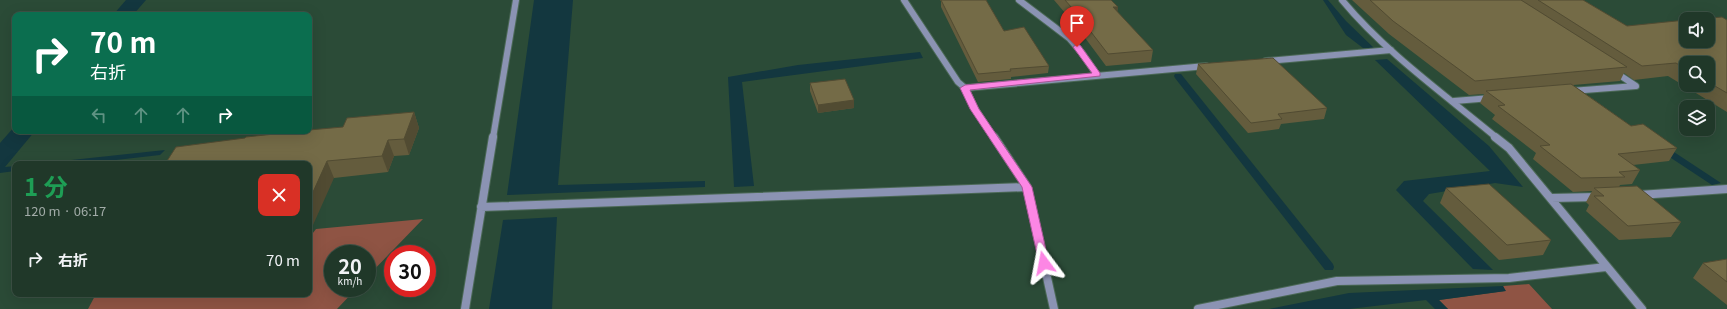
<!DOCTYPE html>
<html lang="ja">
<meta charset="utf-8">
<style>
:root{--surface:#203829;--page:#2d4335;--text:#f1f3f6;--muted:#a2aca8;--line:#3d5246}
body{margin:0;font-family:Georgia,"Noto Sans JP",serif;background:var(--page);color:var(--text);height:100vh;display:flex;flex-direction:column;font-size:15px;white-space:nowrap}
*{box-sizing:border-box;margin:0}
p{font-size:13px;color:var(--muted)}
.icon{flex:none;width:22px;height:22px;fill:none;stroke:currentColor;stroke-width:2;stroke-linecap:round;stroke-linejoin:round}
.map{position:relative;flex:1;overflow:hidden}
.drawer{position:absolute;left:12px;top:161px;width:300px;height:136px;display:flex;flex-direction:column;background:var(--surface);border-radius:8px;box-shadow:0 4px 16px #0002,0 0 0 1px var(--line)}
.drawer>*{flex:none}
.banner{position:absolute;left:12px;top:12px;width:300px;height:122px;border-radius:8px;box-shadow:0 4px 16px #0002,0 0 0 1px var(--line);background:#0b6e4f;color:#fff;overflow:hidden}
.tools{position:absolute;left:1679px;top:12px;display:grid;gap:8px}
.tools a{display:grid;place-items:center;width:36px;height:36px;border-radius:8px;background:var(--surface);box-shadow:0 4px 16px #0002,0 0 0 1px var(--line);font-size:20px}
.speed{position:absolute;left:324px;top:245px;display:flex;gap:8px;font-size:20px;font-weight:700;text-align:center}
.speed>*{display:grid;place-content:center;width:52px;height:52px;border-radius:50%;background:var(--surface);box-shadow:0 4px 16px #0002,0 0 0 1px var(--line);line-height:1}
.speed small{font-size:10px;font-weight:400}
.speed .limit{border:6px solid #d22;background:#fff;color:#111}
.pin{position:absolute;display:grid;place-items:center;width:34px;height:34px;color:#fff;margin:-41px -17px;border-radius:50% 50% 50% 0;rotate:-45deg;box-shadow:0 0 4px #0007}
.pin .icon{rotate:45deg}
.me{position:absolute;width:44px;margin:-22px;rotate:347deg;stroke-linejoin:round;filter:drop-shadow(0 0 3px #0008)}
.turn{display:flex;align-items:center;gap:14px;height:84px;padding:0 12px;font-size:18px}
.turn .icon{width:52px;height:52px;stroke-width:2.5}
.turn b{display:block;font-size:28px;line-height:34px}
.lanes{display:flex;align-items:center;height:38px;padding:0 12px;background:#0003;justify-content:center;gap:20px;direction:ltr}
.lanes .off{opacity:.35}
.round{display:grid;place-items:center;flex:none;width:42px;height:42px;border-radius:8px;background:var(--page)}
.summary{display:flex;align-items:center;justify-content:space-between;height:68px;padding:0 12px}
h1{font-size:24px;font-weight:700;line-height:30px;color:#1e9e55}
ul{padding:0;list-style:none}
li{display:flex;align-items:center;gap:12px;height:60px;padding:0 12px}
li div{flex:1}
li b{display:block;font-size:15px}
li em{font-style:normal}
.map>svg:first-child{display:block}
.green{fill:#8f5444}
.water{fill:#13373f}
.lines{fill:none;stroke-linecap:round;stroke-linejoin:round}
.stream{fill:#13373f;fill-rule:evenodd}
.minor-far1-casing{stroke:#4b6856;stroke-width:8}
.minor-casing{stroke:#4b6856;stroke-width:10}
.minor-far1{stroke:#8b93b3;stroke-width:6}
.minor{stroke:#8b93b3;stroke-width:8}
.wall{fill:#645c3d;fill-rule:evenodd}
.shaded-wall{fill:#514b32}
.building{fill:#746b47;stroke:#514b32}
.route{fill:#fc86e4;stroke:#a45794}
</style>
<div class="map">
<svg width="1727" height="309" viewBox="0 0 1727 309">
<rect width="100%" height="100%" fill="#2b4b37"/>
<path class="green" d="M423,219L367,277V254H333V288H357L337,309H88L96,294H309V238L316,229Z
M1529,284L1552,309H1448L1439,300L1505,291L1503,286Z"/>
<path class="water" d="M126,0H146L133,15H113Z
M534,0H573L558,185L705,181V187L507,195Z
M1323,0H1328L1346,21L1374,48H1363L1346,35Z
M920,52L923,58L742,82L754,186L734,187L728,77L798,65Z
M1387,59L1489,146L1523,187L1495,183L1429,194L1423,201L1493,270L1473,269L1396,190L1404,181L1490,171L1375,60Z
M15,126V131H35L5,167L15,166V171L0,173V143Z
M1636,127L1721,183L1712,185L1627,129Z
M165,150L160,155L81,164H34Z
M557,217L552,309H489L503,220Z
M1503,286L1506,291L1439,300L1448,309H1435L1426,300L1349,309H1269L1349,293Z"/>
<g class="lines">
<path class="stream" d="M1175,74H1181L1333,264L1334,267L1333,270H1325L1175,78L1174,76Z"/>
<defs>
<path id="minor-far1" d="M904,0L958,82L965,88
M1019,0L1069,38L1082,53L1097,75
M1342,0C1385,52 1444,94 1497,138
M1266,61L1391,50
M1571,91L1636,86L1615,72
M1454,101L1491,98
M493,138L516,0
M994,138L975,109L965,88L1206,66"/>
<path id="minor" d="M1495,137L1509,148L1642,309
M1027,187L1054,309
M1639,195L1727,189
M1551,198L1597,197
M481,207L1027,187L994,137
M465,309L493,137
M1198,309L1337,281L1509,278L1606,267"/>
</defs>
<use href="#minor-far1" class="minor-far1-casing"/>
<use href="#minor" class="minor-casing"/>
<use href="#minor-far1" class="minor-far1"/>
<use href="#minor" class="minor"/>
</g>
<path class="wall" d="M940,0H986L1004,31L1049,66L1048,73L1011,77V79L978,82L941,7V1Z
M1054,0H1111L1118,7L1117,12L1153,50L1151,62L1106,66L1077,27Z
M1352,0H1583L1627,26L1727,20V112L1668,76L1634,80L1624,73L1620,81L1573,85L1631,126L1677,148L1669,161L1633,165L1640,170L1632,184L1620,185L1619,187L1681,222L1671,237L1619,240L1586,211L1589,205L1586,202L1592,191L1573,192L1533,159L1536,153L1492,119L1495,115L1480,103L1484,94L1469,95L1389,34ZM1686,63H1708V85H1686Z
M1198,64L1327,108L1324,119L1281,124L1279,129L1248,133L1196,74Z
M810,83L854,100V108L818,113L810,91Z
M414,112L419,128L409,155L394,156L388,172L334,178L309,164L343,127Z
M1446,188L1551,240L1543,255L1499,260L1440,203Z
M1727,259V305L1693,278L1703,263Z"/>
<path class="shaded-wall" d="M1113,7H1118L1116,18Z
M854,100V108L818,113V105Z
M414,112L419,128L409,155L404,139Z
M388,140L394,156L388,172L382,156Z
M327,161L334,178L309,234V201Z"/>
<path class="building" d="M941,0H986L1004,31L1024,27L1049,66L1010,69L1011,71L978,74Z
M1065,0H1111L1118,7H1113L1153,50L1108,54L1078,15Z
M1370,0H1521L1627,67L1475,81L1393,21Z
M1538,0H1583L1627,26L1686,20V41H1708V19H1701L1722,17L1727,20V93L1708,82V63H1686V69L1676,63L1642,66Z
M1273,58L1327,108L1278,114L1282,119L1251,123L1198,64Z
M845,79L854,100L818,105L810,83Z
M1571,84L1631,126L1643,124L1677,148L1618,154L1640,170L1619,172L1625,177L1581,178L1540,146L1550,145L1498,106L1505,105L1486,91Z
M414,112L404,139L388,140L382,156L327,161L309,201V164H165L176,147L245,138L246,137L303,131H309V130L343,127L347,118Z
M1489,184L1551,240L1507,245L1446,188Z
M1637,186L1681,222L1628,226L1594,196H1604L1594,188Z
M1727,259V282L1703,263Z"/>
<path class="route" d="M1077,44L1080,45L1100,73V76L970,90L979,109L1032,187L1049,263L1048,266H1040L1039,263L1022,187L970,109L960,88L965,85L1092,73L1073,47Z"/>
</svg>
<div class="tools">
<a><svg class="icon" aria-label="sound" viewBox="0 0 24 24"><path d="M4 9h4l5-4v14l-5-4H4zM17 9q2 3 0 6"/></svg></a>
<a><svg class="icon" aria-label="search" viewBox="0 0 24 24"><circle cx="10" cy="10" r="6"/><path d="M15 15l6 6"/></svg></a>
<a><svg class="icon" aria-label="layers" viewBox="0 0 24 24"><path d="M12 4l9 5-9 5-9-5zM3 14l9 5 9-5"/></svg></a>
</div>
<div class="speed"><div>20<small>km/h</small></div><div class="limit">30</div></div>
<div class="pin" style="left:1077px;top:47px;background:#d93025"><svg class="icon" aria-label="arrive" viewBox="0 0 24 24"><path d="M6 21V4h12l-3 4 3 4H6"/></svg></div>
<svg class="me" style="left:1044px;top:263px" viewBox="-20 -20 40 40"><path d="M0-17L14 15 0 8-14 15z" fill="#fc86e4" stroke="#fff" stroke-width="4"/></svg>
<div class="banner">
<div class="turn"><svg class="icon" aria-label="right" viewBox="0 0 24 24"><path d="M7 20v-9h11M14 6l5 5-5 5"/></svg><div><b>70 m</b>右折</div></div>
<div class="lanes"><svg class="icon off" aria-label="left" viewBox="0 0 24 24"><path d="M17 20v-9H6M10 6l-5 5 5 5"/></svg><svg class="icon off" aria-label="ahead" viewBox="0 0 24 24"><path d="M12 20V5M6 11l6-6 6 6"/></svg><svg class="icon off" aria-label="ahead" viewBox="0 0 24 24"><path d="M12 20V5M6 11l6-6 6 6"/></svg><svg class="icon" aria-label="right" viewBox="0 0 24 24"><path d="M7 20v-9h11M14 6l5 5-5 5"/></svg></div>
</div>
<section class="drawer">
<div class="summary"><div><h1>1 分</h1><p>120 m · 06:17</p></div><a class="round" style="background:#d93025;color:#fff"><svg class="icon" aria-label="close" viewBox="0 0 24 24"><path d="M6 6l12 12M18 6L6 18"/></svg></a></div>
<ul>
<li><svg class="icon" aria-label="right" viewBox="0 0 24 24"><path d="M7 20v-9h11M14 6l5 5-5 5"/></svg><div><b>右折</b></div><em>70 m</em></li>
</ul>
</section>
</div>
